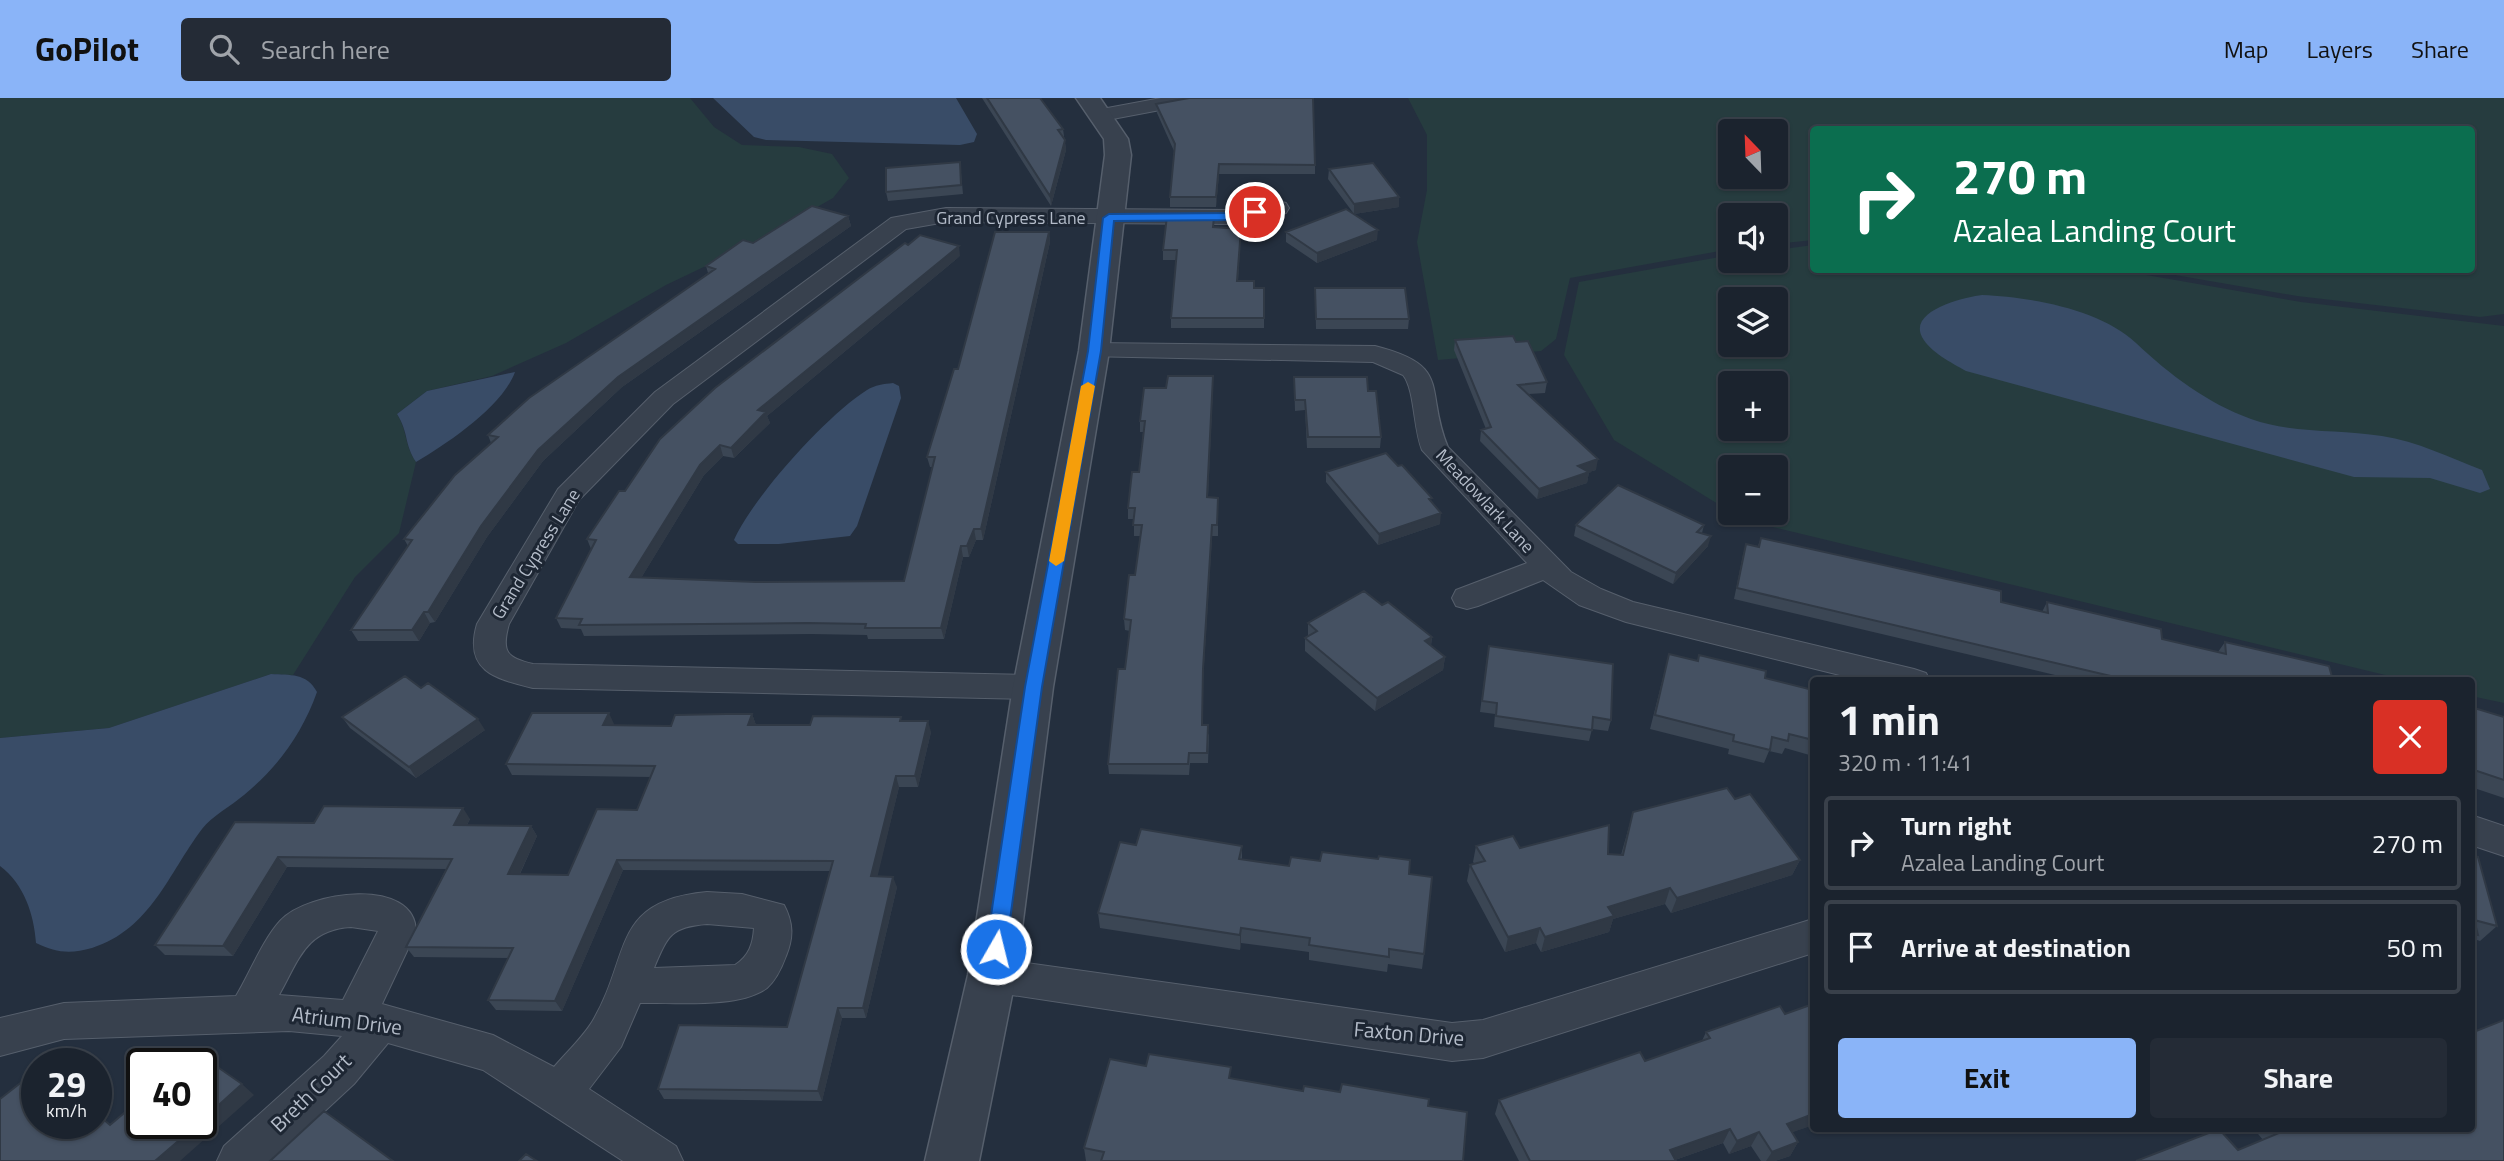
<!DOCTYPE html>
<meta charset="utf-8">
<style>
:root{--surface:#1b232e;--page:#242b36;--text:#f1f3f6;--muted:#a0a4aa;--line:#39404a;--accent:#8ab4f8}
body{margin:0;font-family:"Titillium Web",sans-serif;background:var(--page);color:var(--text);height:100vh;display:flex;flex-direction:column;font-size:26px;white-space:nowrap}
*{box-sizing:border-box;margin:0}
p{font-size:23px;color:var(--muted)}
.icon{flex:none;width:38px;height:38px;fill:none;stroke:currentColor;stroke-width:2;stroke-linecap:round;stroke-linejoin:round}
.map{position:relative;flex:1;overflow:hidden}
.drawer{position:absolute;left:1810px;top:579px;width:665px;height:455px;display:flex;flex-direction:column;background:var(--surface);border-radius:7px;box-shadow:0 2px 5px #0004,0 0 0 2px var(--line)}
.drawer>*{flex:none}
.banner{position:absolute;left:1810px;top:28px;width:665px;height:147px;border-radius:7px;box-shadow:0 2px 5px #0004,0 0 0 2px var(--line);background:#0b6e4f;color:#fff;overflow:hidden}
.needle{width:46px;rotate:337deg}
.buttons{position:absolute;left:1718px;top:21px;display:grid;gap:14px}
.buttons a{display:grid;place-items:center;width:70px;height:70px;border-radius:7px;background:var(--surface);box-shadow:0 2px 5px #0004,0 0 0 2px var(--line);font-size:35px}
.speed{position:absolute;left:21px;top:950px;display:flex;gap:14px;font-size:35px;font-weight:700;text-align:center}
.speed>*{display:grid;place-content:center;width:91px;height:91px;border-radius:50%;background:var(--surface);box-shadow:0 2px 5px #0004,0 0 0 2px var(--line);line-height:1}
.speed small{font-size:18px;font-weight:400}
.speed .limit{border:4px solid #111;border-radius:10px;background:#fff;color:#111}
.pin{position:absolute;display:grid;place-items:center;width:60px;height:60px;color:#fff;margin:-30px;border:4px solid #fff;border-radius:50%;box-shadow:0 2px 7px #0007}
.me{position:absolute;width:77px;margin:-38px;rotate:8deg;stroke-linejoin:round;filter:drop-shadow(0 0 5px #0008)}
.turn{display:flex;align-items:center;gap:24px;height:147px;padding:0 28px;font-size:32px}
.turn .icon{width:91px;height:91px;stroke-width:2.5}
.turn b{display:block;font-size:49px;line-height:60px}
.round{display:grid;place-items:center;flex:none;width:74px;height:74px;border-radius:7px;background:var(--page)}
.headline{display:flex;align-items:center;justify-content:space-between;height:119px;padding:0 28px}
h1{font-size:42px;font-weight:700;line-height:52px}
.action{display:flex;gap:14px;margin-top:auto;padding:14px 28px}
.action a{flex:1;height:80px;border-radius:7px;background:var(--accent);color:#111;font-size:28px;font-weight:700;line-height:80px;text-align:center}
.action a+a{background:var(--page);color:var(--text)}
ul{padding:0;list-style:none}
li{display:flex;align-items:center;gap:21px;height:94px;margin:0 14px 10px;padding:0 14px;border:4px solid var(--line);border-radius:7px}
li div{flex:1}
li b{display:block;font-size:26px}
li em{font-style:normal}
header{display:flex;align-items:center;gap:42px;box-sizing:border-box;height:98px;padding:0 35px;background:var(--accent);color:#111}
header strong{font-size:33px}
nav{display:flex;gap:38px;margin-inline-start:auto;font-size:24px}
.search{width:490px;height:63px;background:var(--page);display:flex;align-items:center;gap:18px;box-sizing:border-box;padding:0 24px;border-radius:7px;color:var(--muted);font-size:26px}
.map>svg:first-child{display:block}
.green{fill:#263c3f;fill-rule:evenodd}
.water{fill:#394c67}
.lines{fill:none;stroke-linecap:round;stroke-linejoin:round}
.minor-casing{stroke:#565f6c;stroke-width:2}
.tertiary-casing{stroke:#565f6c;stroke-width:3}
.minor{fill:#38414e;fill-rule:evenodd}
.tertiary{fill:#38414e;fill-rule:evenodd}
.wall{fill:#3b4654}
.shaded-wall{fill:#303945}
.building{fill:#455162;stroke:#303945;stroke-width:2}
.route{fill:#1a73e8;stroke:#114b97;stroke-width:2}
.slow{fill:#f59e0b}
.labels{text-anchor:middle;stroke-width:6;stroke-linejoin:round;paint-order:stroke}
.street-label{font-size:18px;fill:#b4bcc9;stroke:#1d2633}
.near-street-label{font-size:21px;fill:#b4bcc9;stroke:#1d2633}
</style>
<header>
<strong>GoPilot</strong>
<div class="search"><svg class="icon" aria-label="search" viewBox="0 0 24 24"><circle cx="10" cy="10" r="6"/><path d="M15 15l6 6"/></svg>Search here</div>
<nav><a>Map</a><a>Layers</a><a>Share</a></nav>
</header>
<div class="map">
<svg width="2504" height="1063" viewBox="0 0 2504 1063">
<rect width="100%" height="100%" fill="#242f3e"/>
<path class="green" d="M0,0H690L714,29L742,47L799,49L832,56L849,80L833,100L756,144L666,187L566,245L492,278L427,293L397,316C408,334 404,347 416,364L399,435L355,479L293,577L271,576L109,630L0,640Z
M1408,0H2504V216L2480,219L2297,198L2146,172H2471V32H1813V142L1776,146V117H1731V151L1570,180L1556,241L1541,253L1438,262L1417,144L1427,92V37ZM1731,33H1776V79H1731Z
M1813,147V172H2118L2301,204L2504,228V605L2471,598V583H2410L1744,422L1732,415H1776V369H1731V414L1614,342L1564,257L1579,184L1731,157V163H1776V152ZM1731,201H1776V247H1731ZM1731,285H1776V331H1731Z"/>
<path class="water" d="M713,0H956L977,36L974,44L960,47L766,42L754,39Z
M1982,197C2030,199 2100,211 2136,245C2170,277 2207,305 2251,321C2293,336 2338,331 2382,338C2417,343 2450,360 2482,372L2490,391L2480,395L2430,380L2354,379L1966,273C1952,265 1930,254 1922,239C1908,212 1966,199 1982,197Z
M515,274C503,308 447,346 416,364C404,346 409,335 397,316L427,293Z
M893,285L899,288L901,300L857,428L850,438L779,446H738L734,442C753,399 827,317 867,292C875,287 884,286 893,285Z
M271,576C290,577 307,575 317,594C302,636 278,669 244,697C231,708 212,718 202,731C168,776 151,831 92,850C71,856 56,855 36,845C34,816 24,786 0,768V640L109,630Z"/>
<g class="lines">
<defs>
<path id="minor" d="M1161,0H1202L1192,6L1102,23L1092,17L1102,11Z
M1278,103L1286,105L1289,110L1286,115L1233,126L946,124L906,131L673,306L579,402L509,526C501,554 507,560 533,566L1033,577L1045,580L1049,589L1045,598L1033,601L533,590C497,581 463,574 477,526L558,391L655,294L891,120L946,110L1233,112Z
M1094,245L1375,248C1454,268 1424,291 1448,349L1571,474L1601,491L1633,504L1914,571L1926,575L1930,583H1864L1626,524L1579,507L1543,482L1478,508L1467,511L1456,508L1452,500L1456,492L1527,465L1422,352C1413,330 1415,292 1403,277L1373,264L1085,258L1081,253L1085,248Z
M2471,717L2504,728V758L2471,747Z
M707,794L742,796L784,807C793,824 794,839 786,858C782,869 776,882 767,890C739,911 674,904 640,905L621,949L589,991L676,1048L683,1063H623L483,972L388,945L354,986L271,1063H217L224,1048L324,958L342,938L289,933L64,941L0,958V920L64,905L236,898C250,875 262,843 280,823C307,793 416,778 416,834L382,906L493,937L554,969C566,955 582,940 592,924C632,858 609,803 707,794ZM707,826L754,830C753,846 749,858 735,867L654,870C668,837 671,829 707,826ZM351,829L378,833L343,902L279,897C299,862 305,832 351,829Z
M1813,821V855L1483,960L1452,963L992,894L978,889L972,877L978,865L992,860L1452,925L1483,922Z"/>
<path id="tertiary" d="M1076,0H1100L1128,41L1131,57L1109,253L1053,589L1016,877L979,1063H925L968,877L1013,589L1079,253L1105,57L1104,41Z"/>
</defs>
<use href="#minor" class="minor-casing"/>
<use href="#tertiary" class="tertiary-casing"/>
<use href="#minor" class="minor"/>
<use href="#tertiary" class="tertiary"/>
</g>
<path class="wall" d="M982,0H1040L1063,31L1066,52L1051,108Z
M1156,6L1315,67V76H1219L1216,109H1170V99L1174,53L1157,15Z
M960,64L963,96L888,103L886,94Z
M1329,71L1399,109L1354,116L1328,81Z
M848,118L851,128L622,289L543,363L487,439L435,524L430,525L419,543H358L351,532L408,448L404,441L491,345L488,337L708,175L706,168L753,145Z
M1214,129L1241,131L1238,183L1254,190H1264V230H1171V220L1176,162H1163V152Z
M1049,134L1050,144L983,442H976L969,459H963L944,541H868L867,537L811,536L584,538L581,531L561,530L556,520L591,451L587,441L625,393L960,158L767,318L770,325L734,360L723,358L704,377L641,480L756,484L904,483L933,369H930L927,359L958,271Z
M1286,134L1377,142L1317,165L1286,144Z
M1315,190L1409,221L1408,231H1316Z
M1455,242L1516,244L1547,284L1545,295L1529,296L1596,372L1589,374L1587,385L1537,401L1480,343L1481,332L1486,331L1454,252Z
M1294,279L1368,293L1381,339L1380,350H1307L1305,312L1295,313Z
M1213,288L1208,399L1218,410V438H1212L1203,582V627L1209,637L1208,665H1190L1189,677L1109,676L1108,666L1125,571L1130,533L1125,532L1124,521L1135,477L1140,438H1134V421H1128V410L1139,374L1143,334H1140V323L1166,290Z
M1326,374L1432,405L1440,426L1378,447L1326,384Z
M1576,427H1704L1702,435L1708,448L1673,486L1574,438Z
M1761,440L2001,504L2042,514L2047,504L2162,541L2218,554L2225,544L2332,579L2346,583H2080L1734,501L1743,457L1746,446L1758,448Z
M1382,507L1432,539L1431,548L1445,559L1443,572L1375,613L1305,553V540L1308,538V525Z
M1669,556L1697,563L1699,557L1765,580L1813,592V658L1785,650L1782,656L1769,653L1764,665L1728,656L1729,651L1650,631Z
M1487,559L1611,622L1608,633L1592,631L1589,643L1494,629L1495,616L1480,614Z
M2471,609L2504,619V700L2471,689Z
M752,616L756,627H810L902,623L931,634L918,689H899L877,778L897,789L866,920H842L822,1003L664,1001L658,991L787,929L830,773L623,772L562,913L496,912L488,902L508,860L414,859L406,849L446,771L287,769L233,858L165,857L155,847L314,725L470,721L467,727L531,728L537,738L520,776L568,777L637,712L651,679L512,677L506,666L614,626L613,627L671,628Z
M342,619L485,632L416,680L350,630Z
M1735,701L1800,762L1792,777L1671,815L1665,806L1613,821L1609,834L1541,854L1536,845L1505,854L1467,783L1470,767L1475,766L1473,764L1476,748L1520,750L1621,757L1633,714Z
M1136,747L1242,748V761L1289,768L1409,776L1424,856L1422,871L1388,866L1387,874L1309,862V854L1241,845L1240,852L1100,830L1098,815Z
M2471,758L2497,828L2480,843L2474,841L2471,844Z
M1813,906V1027L1792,1034L1798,1044L1790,1058L1775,1063H1761L1751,1048L1729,1056L1723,1045L1675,1062L1676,1063H1519L1495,1016L1499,1002L1645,963L1702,943L1706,934L1785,916Z
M1146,968L1231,981L1303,993L1428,1008L1463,1063H1086L1084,1050Z
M2254,1031H2471L2504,1063L2238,1052L2263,1042Z"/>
<path class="shaded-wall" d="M1065,42L1066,52L1051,108L1050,98Z
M1219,66V76L1216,109V99Z
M1399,99V109L1354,116V106Z
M848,118L851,128L622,289L543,363L487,439L435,524L428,514L481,428L538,352L618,279Z
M1378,132L1377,142L1317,165V155Z
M1049,134L1050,144L983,442L981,431Z
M959,148L960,158L767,318L770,325L734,360L731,350L758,312Z
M1213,278V288L1207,410V399Z
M720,347L723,358L704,377L635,490L630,479L700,367Z
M1598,361L1596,372L1589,374L1587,385L1537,401L1539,391L1578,368Z
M1441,415L1440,426L1378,447L1379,436Z
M1212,427V438L1203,582L1202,637L1203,571Z
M974,431L976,442L969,459L967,448Z
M1711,438L1708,448L1673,486L1676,475Z
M961,448L963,459L944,541L941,530Z
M424,514L430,525L419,543L412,532Z
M1432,539L1430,552L1425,543Z
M1445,559L1443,572L1375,613L1377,600Z
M609,615L614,626L609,638L603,627Z
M752,616L756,627H748Z
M478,621L485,632L416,680L409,669Z
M928,623L931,634L918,689L915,678Z
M896,678L899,689L875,789L871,778Z
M463,710L470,721L461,738L454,727Z
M531,728L537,738L515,786L508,776Z
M278,759L287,769L233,858L223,848Z
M617,762L623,772L562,913L555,903Z
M1800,762L1792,777L1671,815L1677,800Z
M893,779L897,789L866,920L863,910Z
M1670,790L1665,806L1613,821L1609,834L1541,854L1545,839L1608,809Z
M1241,830V845L1240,852V837Z
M1540,830L1536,845L1505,854L1508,839Z
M838,910L842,920L822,1003L818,993Z
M242,986L254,997L180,1063H155L198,1026H201V1023Z
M1813,1016V1027L1779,1039L1787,1026Z
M1730,1031L1723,1045L1672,1063L1670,1052Z
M1759,1034L1751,1048L1729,1056L1737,1043Z
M1798,1044L1790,1058L1775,1063H1766L1772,1054Z"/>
<path class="building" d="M987,0H1040L1063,31L1058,32L1065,42L1050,98Z
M1189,0H1313L1315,67L1219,66L1216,99H1170L1175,46L1156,6Z
M960,64L961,87L886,94V70Z
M1373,65L1399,99L1354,106L1329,71Z
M812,108L848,118L618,279L538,352L481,428L428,514H424L412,532H351L412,442L404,441L455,377L498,339L488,337L529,300L715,171L706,168L743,142L753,145Z
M1346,111L1378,132L1317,155L1286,134Z
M1167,118L1214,119L1213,129L1241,131L1237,183H1254V190H1264V220H1171L1177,152H1163Z
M995,134H1049L981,431H974L967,448H961L941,530H865L866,526L808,525L579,527L582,521L556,520L596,442L587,441L619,393H625L660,341L715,290L905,145L908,147L920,137L959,148L758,312L766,314L731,350L720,347L700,367L630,479L756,484L904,483L935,359H927L954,271H958Z
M1315,190H1405L1409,221H1316Z
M1513,238L1516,244L1528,243L1547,284L1518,287L1598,361L1578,368L1589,374L1539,391L1481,332L1491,329L1455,242Z
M1168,278H1213L1207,399L1218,400L1217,427H1212L1203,571L1202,627H1208L1207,655H1189L1188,666H1108L1118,571H1125L1131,522L1124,521L1129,477H1135L1142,427H1133L1135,410H1128L1132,374H1139L1145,323H1140L1144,290H1166Z
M1294,279H1367L1368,293H1376L1381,339H1308L1305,302H1295Z
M1386,355L1398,368L1402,367L1432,400L1429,401L1441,415L1379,436L1326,374Z
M1618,387L1704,427L1697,434L1711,438L1676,475L1576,427Z
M1761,440L2001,493V504L2048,515L2047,504L2161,531L2162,541L2226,556L2225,544L2329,568L2332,579L2346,583H2132L1737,490L1746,446L1759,449Z
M1364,493L1382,507L1388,504L1432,539L1425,543L1445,559L1377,600L1305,540L1317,533L1308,525Z
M1489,548L1613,566L1611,622L1593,619L1592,632L1496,618L1497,605L1482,603Z
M1669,556L1698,563L1699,557L1766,573L1765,580L1813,592V642L1789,636L1788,643L1772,639L1770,652L1733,643L1734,637L1655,617Z
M405,578L421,590L428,585L478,621L409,669L342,619Z
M2471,609L2504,619V682L2471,671Z
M532,615H609L603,627L671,628L675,617L726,616H752L748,627H810L813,618L901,619L900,623H928L915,678H896L871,778L893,779L863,910H838L818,993L658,991L679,927L787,929L833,763L617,762L555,903L488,902L513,850L406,849L452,761L278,759L223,848L155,847L235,724L314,725L324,708L463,710L454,727L531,728L508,776L568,777L597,711L637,712L655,668L506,666Z
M1727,690L1735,701L1750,696L1800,762L1677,800L1670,790L1608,809L1614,818L1545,839L1540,830L1508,839L1470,767L1485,763L1476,748L1513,738L1520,750L1609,727L1608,756L1623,757L1633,714Z
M1141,731L1242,748L1239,761L1289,768L1291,759L1320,763L1322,754L1378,761L1379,758L1410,762L1409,776L1432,779L1424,856L1389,851V859L1309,847L1310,840L1241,830L1240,837L1098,815L1120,744L1136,747Z
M2471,758L2478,759L2497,828L2474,822L2478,837L2471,836Z
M1813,906V1016L1787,1026L1798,1044L1772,1054L1759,1034L1737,1043L1730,1031L1670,1052L1676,1063H1530L1499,1002L1640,954L1645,963L1710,940L1706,934L1780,908L1785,916Z
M2504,922V1063H2136L2219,1031L2238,1052L2284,1033L2282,1031H2471V935Z
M196,954L242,986L201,1023V966H182Z
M1149,956L1231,969L1229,980L1303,993L1304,988L1340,994L1342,986L1429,1001L1428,1008L1467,1014L1463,1063H1101L1104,1054L1084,1050L1110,961L1146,968Z
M37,972V1026H96V1015L110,1027L142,1000V1026H198L155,1063H0V1001Z
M324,1013L393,1063H270Z
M526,1056L537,1063H519Z"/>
<path class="route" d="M1255,111L1259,112V116L1233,122L1114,123L1101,253L1042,589L1006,851L1003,857L996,860L989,857L986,851L1025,589L1088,253L1103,120L1109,116L1233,115Z"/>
<path class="slow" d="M1088,284L1095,288L1064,463L1056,468L1049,463L1081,288Z"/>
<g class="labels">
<g class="street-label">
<text x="1011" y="126">Grand Cypress Lane</text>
<text transform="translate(1485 403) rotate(47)" y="6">Meadowlark Lane</text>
<text transform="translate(536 456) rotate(-58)" y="6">Grand Cypress Lane</text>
</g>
<g class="near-street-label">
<text transform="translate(347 923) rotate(7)" y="7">Atrium Drive</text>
<text transform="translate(1409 936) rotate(5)" y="7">Faxton Drive</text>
<text transform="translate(311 995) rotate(-44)" y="7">Breth Court</text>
</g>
</g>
</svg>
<div class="buttons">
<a><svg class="needle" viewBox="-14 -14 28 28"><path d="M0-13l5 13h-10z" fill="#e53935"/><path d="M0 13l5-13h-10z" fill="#a0a4aa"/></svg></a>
<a><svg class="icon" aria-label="sound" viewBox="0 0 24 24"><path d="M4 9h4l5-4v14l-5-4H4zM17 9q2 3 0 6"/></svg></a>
<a><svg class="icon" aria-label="layers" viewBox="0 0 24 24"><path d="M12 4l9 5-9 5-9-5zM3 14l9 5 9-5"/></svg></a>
<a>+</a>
<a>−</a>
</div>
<div class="speed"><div>29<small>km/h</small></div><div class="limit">40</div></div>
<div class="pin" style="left:1255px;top:114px;background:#d93025"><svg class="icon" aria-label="arrive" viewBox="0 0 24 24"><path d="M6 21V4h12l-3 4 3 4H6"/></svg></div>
<svg class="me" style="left:996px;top:851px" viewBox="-20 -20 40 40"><circle r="17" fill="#1a73e8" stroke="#fff" stroke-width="3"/><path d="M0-11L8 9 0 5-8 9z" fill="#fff"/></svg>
<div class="banner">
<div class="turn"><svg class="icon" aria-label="right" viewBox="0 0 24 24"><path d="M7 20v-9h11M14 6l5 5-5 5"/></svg><div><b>270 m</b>Azalea Landing Court</div></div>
</div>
<section class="drawer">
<div class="headline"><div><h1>1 min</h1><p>320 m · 11:41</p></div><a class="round" style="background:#d93025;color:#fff"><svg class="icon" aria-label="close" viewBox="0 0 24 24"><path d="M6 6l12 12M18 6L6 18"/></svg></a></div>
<ul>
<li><svg class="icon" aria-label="right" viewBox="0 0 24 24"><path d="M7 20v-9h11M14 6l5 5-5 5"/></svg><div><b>Turn right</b><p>Azalea Landing Court</p></div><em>270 m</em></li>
<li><svg class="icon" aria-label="arrive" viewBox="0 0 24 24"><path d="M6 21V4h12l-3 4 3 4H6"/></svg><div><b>Arrive at destination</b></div><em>50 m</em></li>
</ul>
<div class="action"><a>Exit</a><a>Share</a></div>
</section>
</div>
